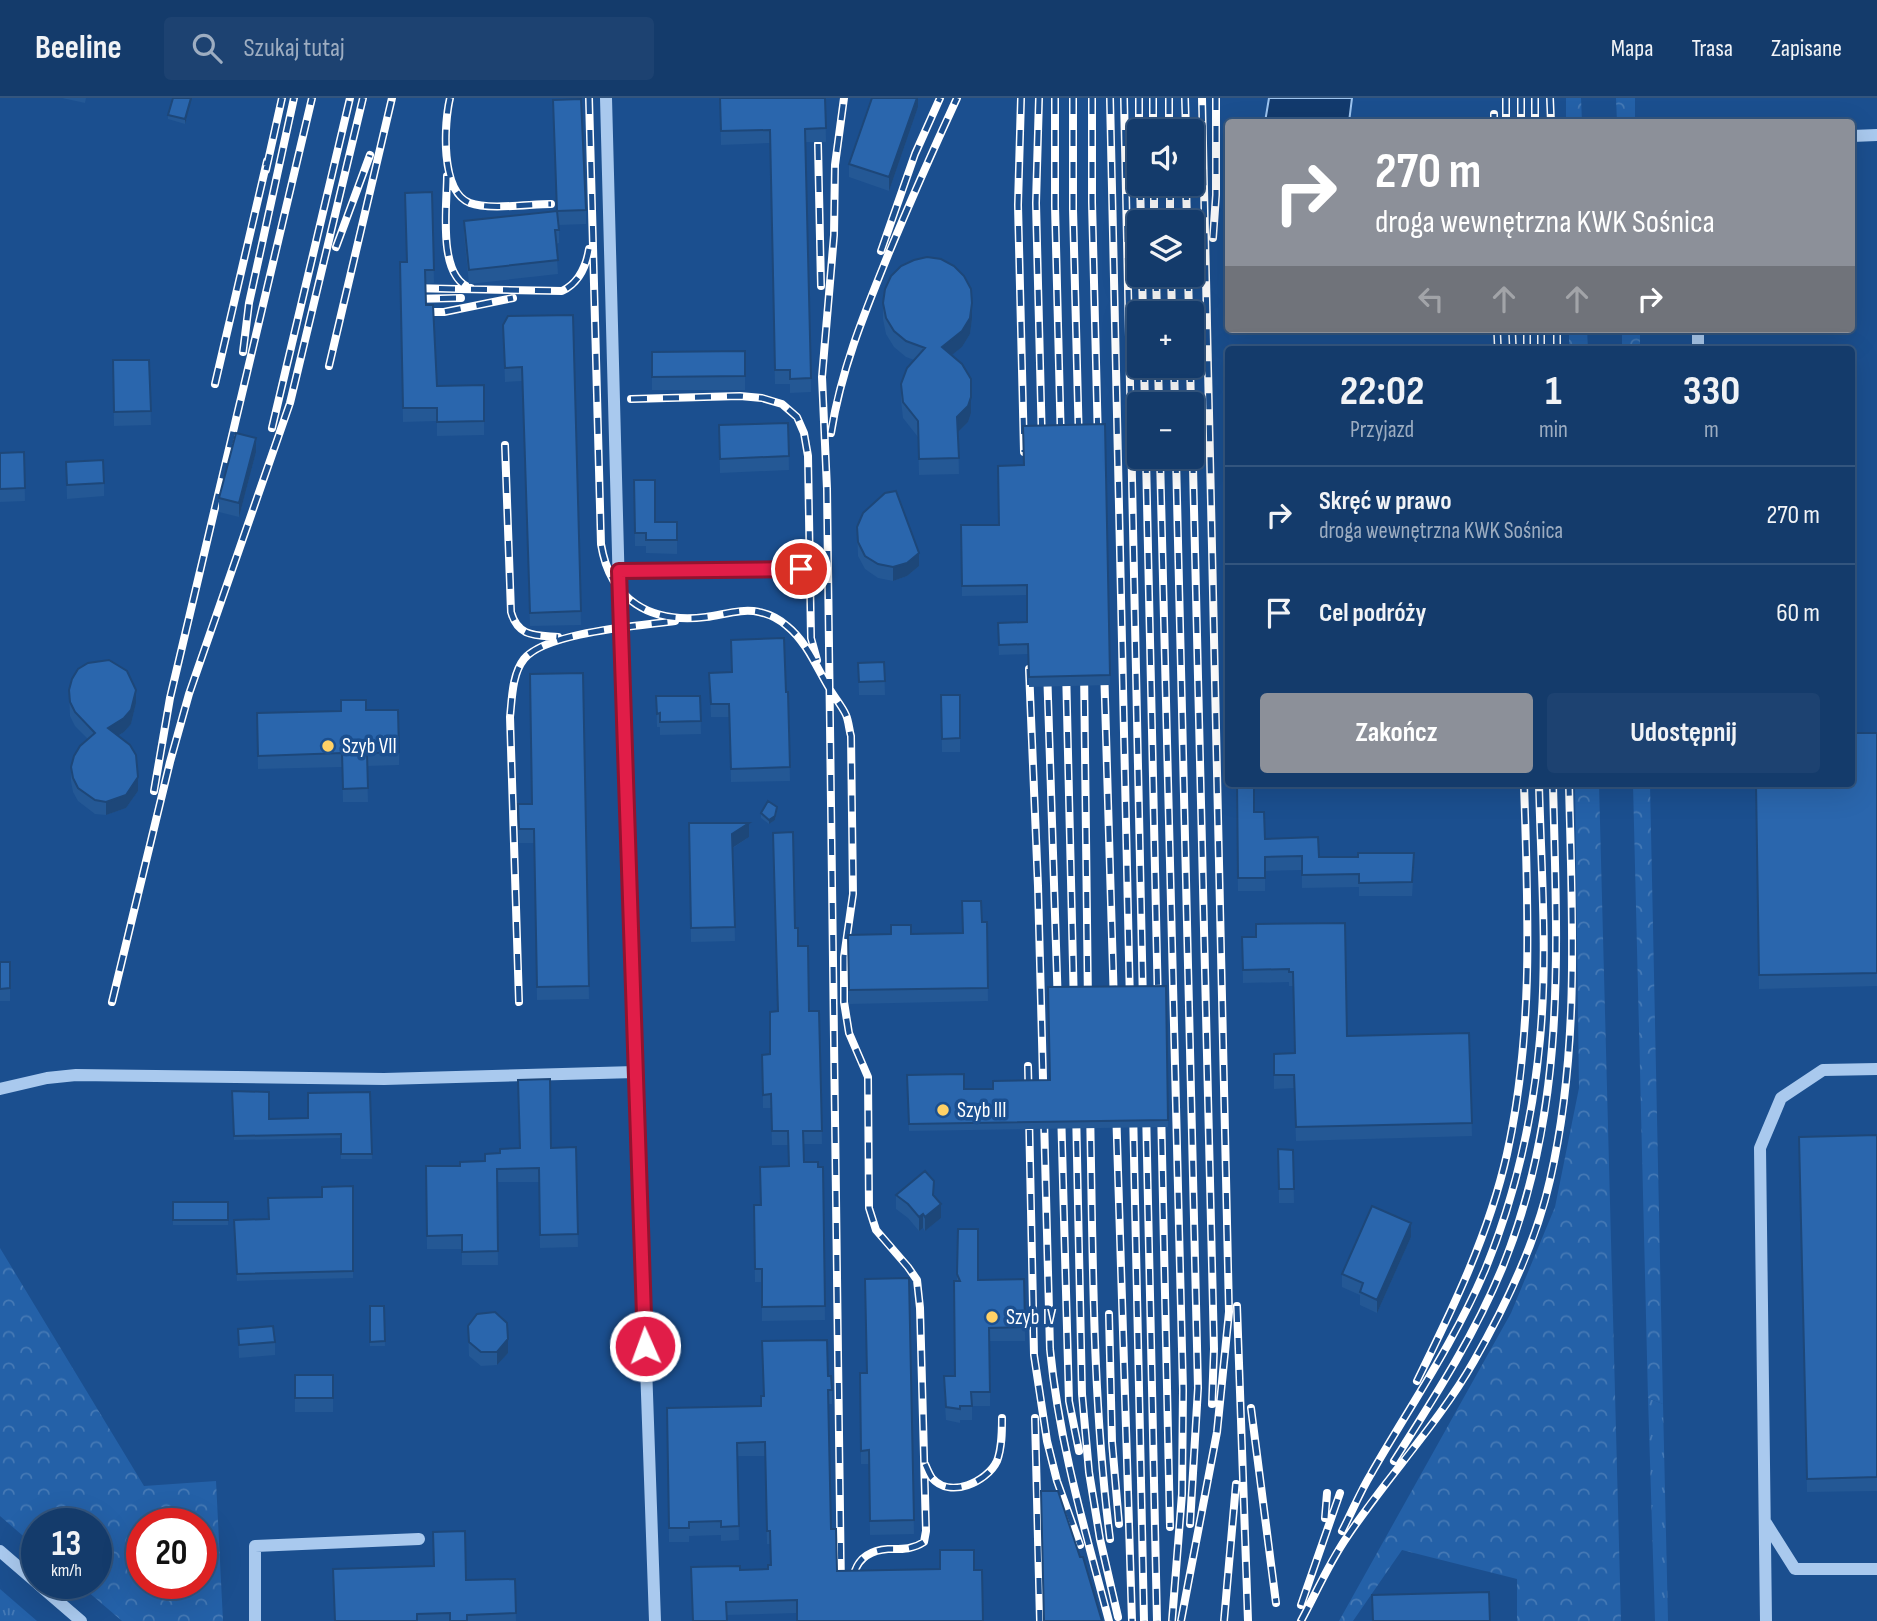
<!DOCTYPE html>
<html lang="pl">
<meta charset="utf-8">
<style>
:root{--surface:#143b6b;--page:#1d4271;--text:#f1f3f6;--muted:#9dadc1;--line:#33557e;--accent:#8c9099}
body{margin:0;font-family:"Sofia Sans Condensed",sans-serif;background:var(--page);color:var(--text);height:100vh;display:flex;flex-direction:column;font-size:26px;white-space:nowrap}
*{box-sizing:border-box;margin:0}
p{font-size:23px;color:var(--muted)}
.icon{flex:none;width:38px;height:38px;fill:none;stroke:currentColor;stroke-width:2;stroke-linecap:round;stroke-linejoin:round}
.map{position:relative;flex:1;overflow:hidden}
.side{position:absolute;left:1225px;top:248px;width:630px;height:441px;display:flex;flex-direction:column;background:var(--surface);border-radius:7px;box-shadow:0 7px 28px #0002,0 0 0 2px var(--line)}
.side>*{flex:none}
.banner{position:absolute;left:1225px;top:21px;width:630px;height:214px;border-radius:7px;box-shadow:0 7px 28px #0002,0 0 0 2px var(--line);background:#8c9099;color:#fff;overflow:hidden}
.buttons{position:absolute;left:1127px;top:21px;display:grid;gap:14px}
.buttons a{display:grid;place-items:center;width:77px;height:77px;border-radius:7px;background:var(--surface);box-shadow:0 7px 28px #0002,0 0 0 2px var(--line);font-size:35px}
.speed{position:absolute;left:21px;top:1410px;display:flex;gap:14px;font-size:35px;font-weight:700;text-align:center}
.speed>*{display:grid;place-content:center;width:91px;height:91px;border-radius:50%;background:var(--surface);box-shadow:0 7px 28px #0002,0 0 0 2px var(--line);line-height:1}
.speed small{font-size:18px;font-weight:400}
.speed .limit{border:10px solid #d22;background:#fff;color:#111}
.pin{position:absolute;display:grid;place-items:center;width:60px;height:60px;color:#fff;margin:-30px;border:4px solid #fff;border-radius:50%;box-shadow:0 2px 7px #0007}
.me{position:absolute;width:77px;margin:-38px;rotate:358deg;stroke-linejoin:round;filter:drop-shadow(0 0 5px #0008)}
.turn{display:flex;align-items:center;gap:24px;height:147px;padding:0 35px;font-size:32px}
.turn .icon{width:91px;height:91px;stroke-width:2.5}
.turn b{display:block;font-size:49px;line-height:60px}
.lanes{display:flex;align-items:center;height:66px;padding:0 35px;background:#0003;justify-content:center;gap:35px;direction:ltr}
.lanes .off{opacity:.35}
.eta{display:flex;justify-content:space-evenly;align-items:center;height:119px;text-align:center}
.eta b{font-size:42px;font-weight:700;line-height:49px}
.button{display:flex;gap:14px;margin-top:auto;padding:14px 35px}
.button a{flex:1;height:80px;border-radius:7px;background:var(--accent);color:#fff;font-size:28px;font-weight:700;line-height:80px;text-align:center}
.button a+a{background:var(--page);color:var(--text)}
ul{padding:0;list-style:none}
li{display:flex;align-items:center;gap:21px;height:98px;padding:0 35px;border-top:2px solid var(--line)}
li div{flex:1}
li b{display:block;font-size:26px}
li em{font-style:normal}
header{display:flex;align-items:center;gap:42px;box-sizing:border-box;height:98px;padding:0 35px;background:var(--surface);border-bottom:2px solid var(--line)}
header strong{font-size:33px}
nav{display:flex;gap:38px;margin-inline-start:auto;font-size:24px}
.search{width:490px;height:63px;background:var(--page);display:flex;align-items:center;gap:18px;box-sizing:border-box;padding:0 24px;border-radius:7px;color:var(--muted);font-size:26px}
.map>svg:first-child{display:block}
.grass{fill:url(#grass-tufts)}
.forest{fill:url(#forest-crowns);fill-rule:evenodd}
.water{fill:#123a6d;stroke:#9cc4f0;stroke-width:2}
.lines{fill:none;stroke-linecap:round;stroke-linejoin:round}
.minor{stroke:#a9c9ee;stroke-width:12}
.rail-casing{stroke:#fff;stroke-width:8}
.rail{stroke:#1b4f8f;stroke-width:5;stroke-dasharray:16;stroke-linecap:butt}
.wall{fill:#245895}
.shaded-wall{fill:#1d4779}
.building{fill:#2a66ad;stroke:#1d4779;stroke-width:2}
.route-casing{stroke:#92132f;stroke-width:18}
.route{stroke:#e11d48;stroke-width:12}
.poi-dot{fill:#ffd166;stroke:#1b4f8f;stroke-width:2.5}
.labels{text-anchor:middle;stroke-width:7;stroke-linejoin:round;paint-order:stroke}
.poi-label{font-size:21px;fill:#fff;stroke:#1b4f8f;text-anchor:start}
</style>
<header>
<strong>Beeline</strong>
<div class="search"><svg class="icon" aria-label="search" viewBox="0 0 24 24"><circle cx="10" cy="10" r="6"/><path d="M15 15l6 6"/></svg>Szukaj tutaj</div>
<nav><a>Mapa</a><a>Trasa</a><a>Zapisane</a></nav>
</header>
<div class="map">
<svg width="1877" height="1523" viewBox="0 0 1877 1523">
<defs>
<pattern id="grass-tufts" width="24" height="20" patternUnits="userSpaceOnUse" patternTransform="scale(1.75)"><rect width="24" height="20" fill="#2461a8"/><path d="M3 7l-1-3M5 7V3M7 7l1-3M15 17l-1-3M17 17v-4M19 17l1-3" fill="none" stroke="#4579b5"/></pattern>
<pattern id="forest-crowns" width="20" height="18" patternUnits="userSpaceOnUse" patternTransform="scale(1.75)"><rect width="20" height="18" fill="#2461a8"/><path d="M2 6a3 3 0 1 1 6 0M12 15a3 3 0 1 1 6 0" fill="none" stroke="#4579b5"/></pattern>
</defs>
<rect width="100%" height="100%" fill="#1b4f8f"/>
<path class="grass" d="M1648,1300L1663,1306L1668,1523H1655Z
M0,1491L37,1523H0Z"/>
<path class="forest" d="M1566,0H1581L1582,24H1566Z
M1616,0H1635V24H1617Z
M1569,231H1587L1588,252H1569Z
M1622,231H1640V252H1622Z
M1575,686H1599L1621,1523H1517V1481L1402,1452L1353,1523H1339L1511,1215L1555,1109L1579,990Z
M1633,686H1650L1663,1306L1648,1300Z
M0,1150L144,1388L216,1383L223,1523H122L79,1486H96V1426H37V1450L0,1418ZM142,1426H201V1486H142Z"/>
<path class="water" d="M1269,0H1352L1349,24H1265Z"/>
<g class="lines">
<path class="minor" d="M606,0L620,531L655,1523
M1852,38L1877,37
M1698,231V252
M619,473L801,471
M0,991L47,980L76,977L384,981L635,974
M1766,1425L1795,1471H1877
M0,1453L37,1485
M38,1486L81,1523
M255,1523V1448L419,1441
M1766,1523L1760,1050L1781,1000L1823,972L1877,971"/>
<defs>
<path id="rail" d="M450,0C444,25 440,94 470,105C488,112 531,106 551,106
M589,0L601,446C610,502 650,526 706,519C723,517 742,510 759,514C769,516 779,521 787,528C806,543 817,570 829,590C834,599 842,608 846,617C849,624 849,632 851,638L853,796L844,859V904L849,935L868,979L869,1110L876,1132L908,1169L917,1182L920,1210L926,1433L924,1444C912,1452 901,1451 888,1451C846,1454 851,1491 852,1523
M1021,0L1018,107L1024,354
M1039,0L1036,105L1042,346
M1055,0V108L1061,346
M1073,0V111L1079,346
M1092,0V104L1098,344
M1110,0L1130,906
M1124,0L1143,906
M1139,0V33
M1153,0V33
M1169,0V33
M1185,0L1186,33
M1506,0V24
M1521,0V24
M1535,0V24
M1550,0L1551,24
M1494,16V24
M818,46L821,188
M266,72L282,0
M447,78C447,107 437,180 471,190
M1140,86L1141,124
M1154,86V124
M1170,86V124
M1186,86L1187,124
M1213,140L1216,97V0
M336,149L370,57
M881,153L915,56L940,0
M1142,177L1143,215
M1156,177L1157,215
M1171,177L1172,215
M1188,177L1189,215
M407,190L562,193C579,185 586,169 589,151
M408,201L461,200
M413,214H444L513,200
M1497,231L1498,252
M1512,231L1513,252
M1527,231V252
M1541,231V252
M1557,231V252
M243,254L249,205L294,0
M329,268L392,0
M1144,268L1145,306
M1158,268L1159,306
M1174,268L1175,306
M1190,268L1191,306
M215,286L267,63
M631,301L740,298L762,300L782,306L797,319L804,335L808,358L811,540L817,562
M1192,327L1214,1251L1212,1306
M272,330L350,0
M831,335C841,272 864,216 888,157C910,104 933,52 957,0
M505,347L511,514C518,539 535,537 558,539
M1146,359L1158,908
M1160,359L1183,1292L1182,1396L1172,1523
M1176,359L1198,1290L1190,1426
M1104,568L1114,907
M1047,570L1058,909
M1066,570L1074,910
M1084,570L1088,906
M1029,571L1038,788L1050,1251C1059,1345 1085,1432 1109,1523
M154,693L170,600L312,0
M112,904L170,664L189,596L290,305L363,0
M519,904L510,619C512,601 512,576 524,561C546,534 639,528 675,523
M1028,968L1034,1257L1047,1343L1057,1383L1080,1447
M1116,1009L1132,1523
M1161,1009L1170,1429
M1061,1011L1069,1303L1079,1353
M1076,1011L1082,1296L1089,1374L1100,1441L1118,1519
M1090,1011C1093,1155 1092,1299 1110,1441
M1133,1011L1144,1523
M1146,1011L1157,1523
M1237,1208L1248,1523
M1109,1216L1112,1344L1119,1426
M1417,1283C1453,1210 1489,1136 1507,1056C1534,934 1528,810 1524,686
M1251,1310L1276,1505
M1035,1320L1040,1523
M1394,1363C1434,1300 1475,1237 1503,1168C1567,1008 1557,854 1553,686
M925,1366C927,1370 929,1376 932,1380C950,1401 987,1384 997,1363C1002,1350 1002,1333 1002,1320
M1325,1420L1327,1395
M1342,1433C1352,1414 1360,1394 1371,1376C1410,1308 1454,1245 1485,1172C1515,1099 1533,1020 1540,941C1548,857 1541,770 1539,686
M841,1493L827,391L822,279L834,137L835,67L844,0
M1301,1507L1340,1395
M1181,1523L1217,1334L1229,1214L1202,0
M1224,1523L1236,1386
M1301,1523C1316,1495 1329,1465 1347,1439C1387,1379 1438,1326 1474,1263C1506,1207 1536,1145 1550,1082C1580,952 1572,819 1569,686"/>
</defs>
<use href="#rail" class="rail-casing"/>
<use href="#rail" class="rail"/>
</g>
<path class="wall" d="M62,0H86L85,5Z
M192,0L185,26L168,21V17Z
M720,0H825L826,44H805L811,294L790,295V286H775L770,45L721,47Z
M918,0V9L889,93L849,79V66Z
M553,2L586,112V126L559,127V145L556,146L558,176L469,186L464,137V123L557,114Z
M432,94L434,185L425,186L426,207L437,288L484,287V337L437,338V323L403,324L400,164H406Z
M883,205L972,221L970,236L962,249L952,257L971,315L968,324L958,334L959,376L919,377L918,339L903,320L901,302V286L914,262L906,259L894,249L886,236L883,221Z
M573,217L581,527L530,528L522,283L505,284L503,227Z
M745,253V292H652V254Z
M113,262H149L151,327L114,328Z
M788,325L789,372L720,375L719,327Z
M1105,326L1110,587L1029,589L1028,556L999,557L998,535L1027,524V497L962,498L961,427H999L1024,367Z
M24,354L25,403L0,404V355Z
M256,354L239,419L219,414V400Z
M66,364L104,385V398L67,401Z
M634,382L655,424H677V456L646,455V448H635Z
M857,429L919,468L907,478L893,483L878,480L865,471L858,458Z
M884,564L885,597H859L858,565Z
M583,575L589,901L537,902L534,745H519L518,706H532Z
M709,575L788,594L790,683L731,684L729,619H711Z
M69,592L136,605L131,626L124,634L118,638L138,693L126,710L106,717L95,716L78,703L73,694L71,683V669L88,641L75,628L70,618Z
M941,597H960V654H942Z
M656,598H700L701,636L660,637V629H657Z
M366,612L399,654V667L367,668L368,704H343L342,669L258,671L257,615Z
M1877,635V888L1759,891L1756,686Z
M1236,686L1254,714L1265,741L1319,759L1414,769L1412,798H1359V789L1302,790V772L1265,773V793H1238Z
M777,714L775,722L769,726L761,720V715Z
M689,725L749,739L733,750L735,843L691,844Z
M982,824H987L988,903L849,906L848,837L963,835Z
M1256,826L1347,938L1469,935L1472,1038L1296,1043L1294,990L1274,991V969L1294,955L1293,888H1289V884L1243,885L1242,839H1256Z
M795,830L809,913H819L822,1046H804V1064L818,1069H823L825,1222L762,1223V1184H755L754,1121L761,1107L789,1068L788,1047H772L771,1010H763L762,957L770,956Z
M0,864H10V903H0Z
M1166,888L1168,1029L909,1033L907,977L964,991H993L1050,982Z
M232,993L269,1021L308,1020L370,994L372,1061H341V1040L234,1042Z
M1877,1037V1393L1807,1394L1799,1039Z
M576,1049L578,1149L540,1150L539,1084H497L498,1167H462V1151H427L426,1068H460L485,1063L500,1055L551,1050Z
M1278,1051L1293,1052L1294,1105H1279Z
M353,1088V1180L237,1183L234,1122L269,1121L322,1099Z
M896,1097L934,1098L941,1120L925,1133L923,1130L919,1133L908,1120L896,1111Z
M173,1104H228V1127H173Z
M958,1131L978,1182L1024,1181L1025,1237V1243H990V1308H972V1322H960V1325L946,1322L944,1292V1278H955Z
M1411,1139L1377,1215L1360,1207V1197L1342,1189V1176Z
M909,1180L914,1436L870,1437L869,1366H861L860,1275H867Z
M370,1208H384L385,1248H370Z
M468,1228L508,1255L497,1267L481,1268L469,1258Z
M238,1231L275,1244V1257L239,1260Z
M295,1277H333V1314H295Z
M828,1278L832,1292V1306H828L831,1431L837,1473L974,1472L797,1515L726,1517L692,1523L740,1472L768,1471L771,1467L770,1446H767L765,1358H737L739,1442L721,1443V1437L689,1438V1444H669L667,1310L761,1308L763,1298Z
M515,1481L516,1523H334L466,1482Z"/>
<path class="shaded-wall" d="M191,0H192L185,26V21Z
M917,0H918V9L889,93V79Z
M972,205V221L970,236L962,249L942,265V249Z
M971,299V315L968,324L957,335V319Z
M256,340V354L239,419V405Z
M919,455V468L907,478L893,483V469Z
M136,592V605L131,626L124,634L108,644V630Z
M138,679V693L126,710L106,717V704Z
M777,709L775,722L769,726V722Z
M749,725V739L732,750V736Z
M941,1106V1120L925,1133V1119Z
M923,1116V1130L919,1133V1119Z
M1411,1125V1139L1377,1215V1202Z
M508,1241V1255L497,1267V1254Z"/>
<path class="building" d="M173,0H191L185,21L168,17Z
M720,0H825L826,30L805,31L811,280L790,281V272H775L770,32L721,33Z
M872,0H917L889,79L849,66Z
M581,1L586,112L557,113L553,2Z
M432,94L434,172H425L426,207H433L437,288L484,287V323L437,324V310H403L400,164H407L405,95Z
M557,113L559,132H555L558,162L469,172L464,123Z
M927,159L941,161L954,168L964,178L971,191L972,205L970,220L962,233L942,249L962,266L971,281V299L968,308L957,319L959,360L919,361L918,323L903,304L901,286L907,270L925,250L906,243L894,233L886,220L883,205L885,191L891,178L901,168L914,162Z
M573,217L581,513L530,515L522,269L505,270L503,227L508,218Z
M745,253V278L652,279V254Z
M113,262H149L151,313L114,314Z
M788,325L789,358L720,361L719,327Z
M1105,326L1110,577L1029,579L1028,546L999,547L998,525L1027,524V487L962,488L961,427H999L998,368L1024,367L1023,328Z
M236,335L256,340L239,405L219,400Z
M24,354L25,390L0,391V355Z
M103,362L104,385L67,387L66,364Z
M634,382H655V424H677V442H646V435H635Z
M896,393L919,455L907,465L893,469L878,466L865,458L858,444L857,429L863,415L885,395Z
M784,540L786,594H788L790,669L731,671L729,606H711L709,575L732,574L731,542Z
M109,562L127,573L136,592L131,612L124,620L108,630L130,647L136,657L138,679L126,697L106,704L95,702L78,690L73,680L71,669L74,658L80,648L95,635L75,614L70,604L69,592L72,581L78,571L88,565Z
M884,564L885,583L859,584L858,565Z
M583,575L589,888L537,889L534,731H519L518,706H532L530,576Z
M941,597H960V640L942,641Z
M656,598H700L701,623L660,624V615L657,616Z
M341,602H366V612H398L399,654L367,655L368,690L343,691L342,655L258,658L257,615L341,613Z
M1852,635H1877V875L1759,877L1756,686H1852Z
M1237,686H1254V714H1264L1265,741L1318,739L1319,759H1358V755H1414L1412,784L1359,785V776L1302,777V758L1265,759V780H1238Z
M768,703L777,709L775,718L769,722L761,715Z
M689,725H749L732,736L735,829L691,830Z
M793,734L795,830H798V848H808L809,913H819L822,1033H803L804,1064H818V1069H823L825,1208L762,1209V1171H755L754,1107H761L760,1069L789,1068L788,1033H772L771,996L763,997L762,957L770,956V914L778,913L773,735Z
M962,803H981L982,824H987L988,890L849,892L848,837L891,836V827H911V836L963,835Z
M1345,825L1347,938L1469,935L1472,1025L1296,1029L1294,977H1274V956L1295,955L1293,874H1289V871L1243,872L1242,839H1256V826Z
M0,864H10V890L0,891Z
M1166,888L1168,1022L909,1026L907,977L964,976V991H993V983L1050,982L1048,889Z
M550,981L551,1050L576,1049L578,1136L540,1137L539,1070L497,1071L498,1153L462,1154V1137L427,1138L426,1068H460V1064L485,1063V1056L500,1055V1051L520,1050L518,982Z
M232,993L269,994V1021L308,1020V995L370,994L372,1056H341V1036L234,1038Z
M1877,1037V1379L1807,1381L1799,1039Z
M1278,1051L1293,1052L1294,1091H1279Z
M925,1073L934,1083L933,1097L941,1106L925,1119L923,1116L919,1119L908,1106L896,1097Z
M353,1088V1173L237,1176L234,1122L269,1121L268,1100L322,1099V1089Z
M173,1104H228V1122H173Z
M1372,1108L1411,1125L1377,1202L1360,1194L1363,1185L1342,1176Z
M958,1131H978V1182L1024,1181L1025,1224V1229L989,1230L990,1294H971L972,1308H960V1311L946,1309L944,1278H955L954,1183H960L957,1176Z
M909,1180L914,1422L870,1423L869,1352L861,1353L860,1275H867L865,1181Z
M370,1208H384L385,1243L370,1244Z
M495,1214L507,1225L508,1241L497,1254H481L469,1244L468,1228L477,1216Z
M273,1228L275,1244L239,1247L238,1231Z
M827,1242L828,1278H831L832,1292H828L831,1431H836L837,1473L940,1471V1452H974V1472H982L983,1523H797V1502L726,1504L727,1523H693L691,1469L740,1468V1472L768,1471V1467H771L770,1433H767L765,1344L737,1345L739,1428L721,1429V1423L689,1424V1430H669L667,1310L761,1308V1298H764L762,1243Z
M295,1277H333V1300H295Z
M1041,1393H1058L1080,1459H1083L1102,1523H1044Z
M465,1433L466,1482L515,1481L516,1515L467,1517V1523H450V1515L417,1516V1523H335L333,1471L434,1468L433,1434Z
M1489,1494L1490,1523H1373L1372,1497Z"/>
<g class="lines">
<defs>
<path id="route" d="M645,1248L619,473L801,471"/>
</defs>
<use href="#route" class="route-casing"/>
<use href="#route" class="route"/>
</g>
<g class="poi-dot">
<circle cx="328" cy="648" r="7"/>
<circle cx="943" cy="1012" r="7"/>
<circle cx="992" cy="1219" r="7"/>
</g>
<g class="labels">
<g class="poi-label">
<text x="342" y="655">Szyb VII</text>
<text x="957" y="1019">Szyb III</text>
<text x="1006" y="1226">Szyb IV</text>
</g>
</g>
</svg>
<div class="buttons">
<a><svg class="icon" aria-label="sound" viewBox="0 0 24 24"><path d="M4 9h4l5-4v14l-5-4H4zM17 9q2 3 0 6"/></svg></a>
<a><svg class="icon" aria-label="layers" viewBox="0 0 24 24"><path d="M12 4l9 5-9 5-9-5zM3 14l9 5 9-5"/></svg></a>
<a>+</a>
<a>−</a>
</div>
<div class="speed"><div>13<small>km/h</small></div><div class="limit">20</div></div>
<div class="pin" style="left:801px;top:471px;background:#d93025"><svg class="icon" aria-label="arrive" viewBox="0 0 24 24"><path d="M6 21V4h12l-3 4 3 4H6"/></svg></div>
<svg class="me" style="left:645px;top:1248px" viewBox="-20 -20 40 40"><circle r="17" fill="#e11d48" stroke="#fff" stroke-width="3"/><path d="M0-11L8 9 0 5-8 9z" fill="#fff"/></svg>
<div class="banner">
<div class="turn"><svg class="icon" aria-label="right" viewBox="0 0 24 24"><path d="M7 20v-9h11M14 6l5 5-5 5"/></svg><div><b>270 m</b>droga wewnętrzna KWK Sośnica</div></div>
<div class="lanes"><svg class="icon off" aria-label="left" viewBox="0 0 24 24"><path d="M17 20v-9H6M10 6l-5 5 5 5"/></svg><svg class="icon off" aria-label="ahead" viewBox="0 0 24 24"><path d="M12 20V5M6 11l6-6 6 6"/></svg><svg class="icon off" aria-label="ahead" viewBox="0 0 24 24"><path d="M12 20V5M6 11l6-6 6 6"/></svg><svg class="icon" aria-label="right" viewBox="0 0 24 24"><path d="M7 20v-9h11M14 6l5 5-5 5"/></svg></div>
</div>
<section class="side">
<div class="eta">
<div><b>22:02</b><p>Przyjazd</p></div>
<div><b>1</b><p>min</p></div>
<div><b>330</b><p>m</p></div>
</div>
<ul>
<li><svg class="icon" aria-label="right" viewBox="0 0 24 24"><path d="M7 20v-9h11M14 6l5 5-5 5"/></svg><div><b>Skręć w prawo</b><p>droga wewnętrzna KWK Sośnica</p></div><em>270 m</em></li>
<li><svg class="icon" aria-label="arrive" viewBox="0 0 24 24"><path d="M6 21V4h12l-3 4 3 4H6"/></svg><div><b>Cel podróży</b></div><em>60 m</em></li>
</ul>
<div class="button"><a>Zakończ</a><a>Udostępnij</a></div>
</section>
</div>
